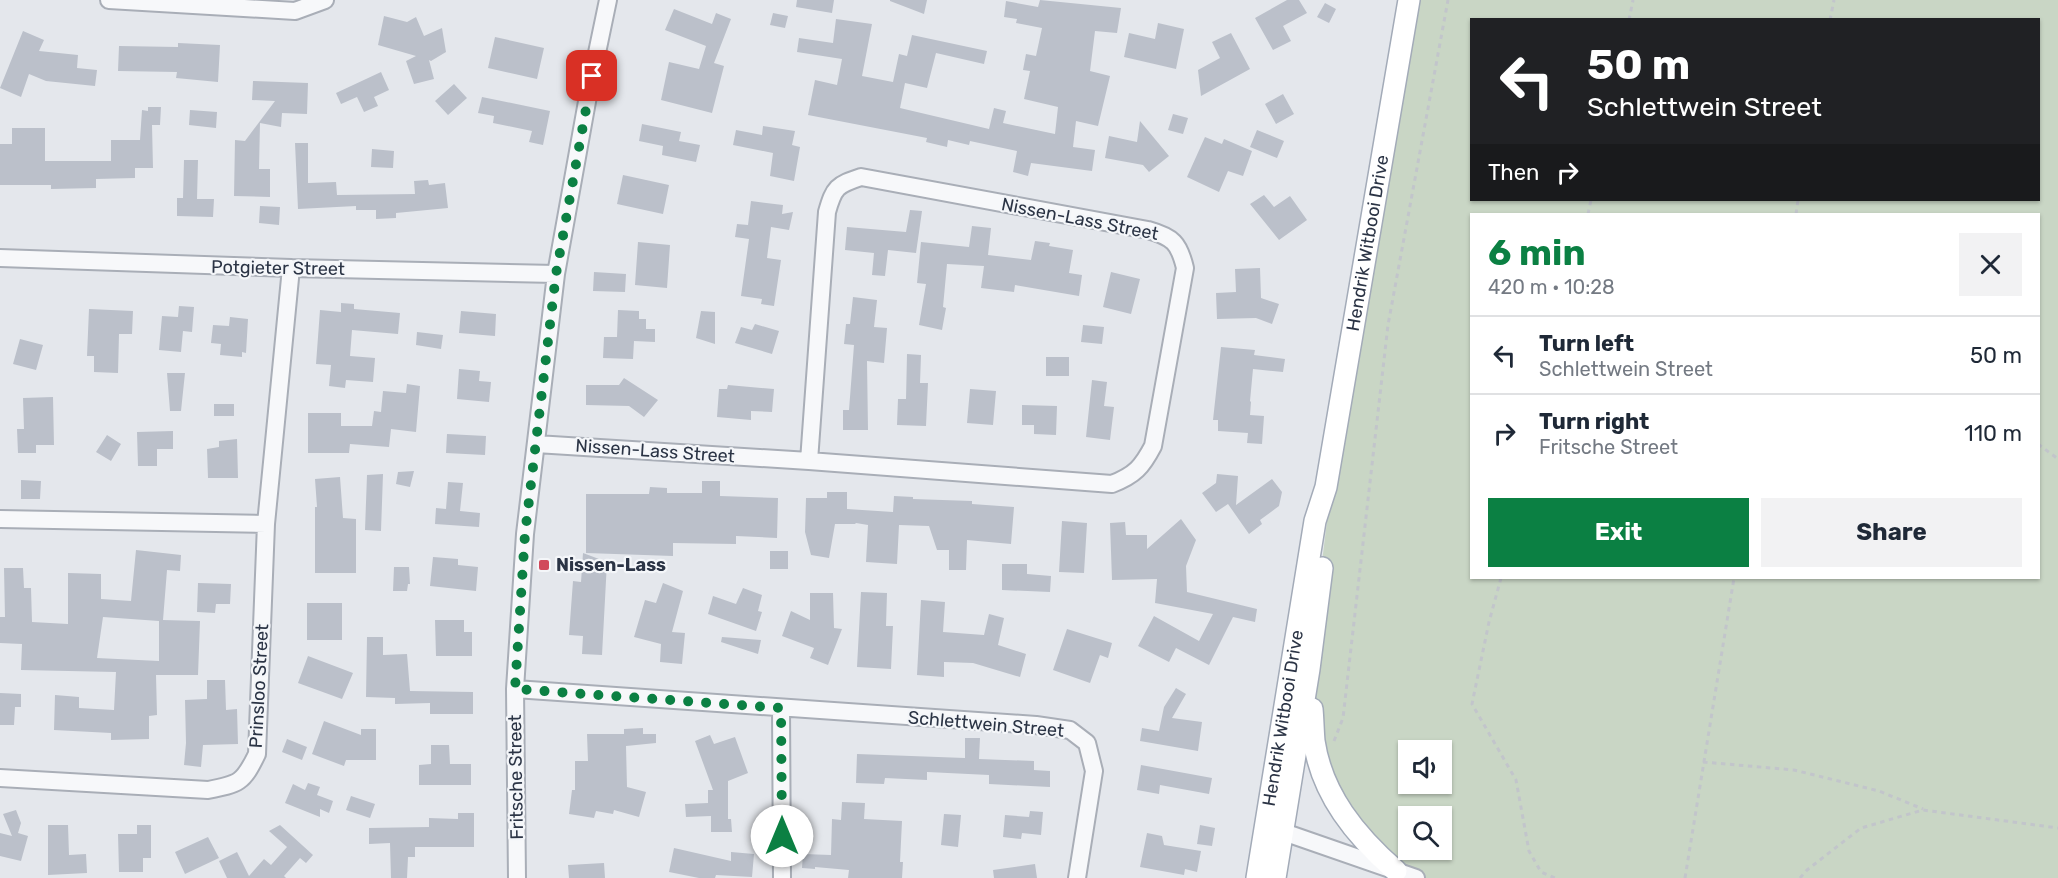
<!DOCTYPE html>
<meta charset="utf-8">
<style>
:root{--surface:#fff;--page:#f2f2f3;--text:#1f2937;--muted:#747a83;--line:#e0e1e3;--accent:#0b8043}
body{margin:0;font-family:Rubik,sans-serif;background:var(--page);color:var(--text);height:100vh;display:flex;flex-direction:column;font-size:22px;white-space:nowrap}
*{box-sizing:border-box;margin:0}
p{font-size:20px;color:var(--muted)}
.icon{flex:none;width:33px;height:33px;fill:none;stroke:currentColor;stroke-width:2;stroke-linecap:round;stroke-linejoin:round}
.map{position:relative;flex:1;overflow:hidden}
.details{position:absolute;left:1470px;top:213px;width:570px;height:366px;display:flex;flex-direction:column;background:var(--surface);border-radius:0px;box-shadow:0 2px 4px #0004}
.details>*{flex:none}
.hud{position:absolute;left:1470px;top:18px;width:570px;height:183px;border-radius:0px;box-shadow:0 2px 4px #0004;background:#202124;color:#fff;overflow:hidden}
.buttons{position:absolute;left:1398px;top:740px;display:grid;gap:12px}
.buttons a{display:grid;place-items:center;width:54px;height:54px;border-radius:0px;background:var(--surface);box-shadow:0 2px 4px #0004;font-size:30px}
.pin{position:absolute;display:grid;place-items:center;width:51px;height:51px;color:#fff;margin:-26px;border-radius:12px;box-shadow:0 3px 9px #0006}
.me{position:absolute;width:66px;margin:-33px;rotate:0deg;stroke-linejoin:round;filter:drop-shadow(0 0 4px #0008)}
.turn{display:flex;align-items:center;gap:21px;height:126px;padding:0 18px;font-size:27px}
.turn .icon{width:78px;height:78px;stroke-width:2.5}
.turn b{display:block;font-size:42px;line-height:51px}
.then{display:flex;align-items:center;height:57px;padding:0 18px;background:#0003;gap:12px;font-size:22px}
.round{display:grid;place-items:center;flex:none;width:63px;height:63px;border-radius:0px;background:var(--page)}
.head{display:flex;align-items:center;justify-content:space-between;height:102px;padding:0 18px}
h1{font-size:36px;font-weight:700;line-height:45px;color:var(--accent)}
.cta{display:flex;gap:12px;margin-top:auto;padding:12px 18px}
.cta a{flex:1;height:69px;border-radius:0px;background:var(--accent);color:#fff;font-size:24px;font-weight:700;line-height:69px;text-align:center}
.cta a+a{background:var(--page);color:var(--text)}
ul{padding:0;list-style:none}
li{display:flex;align-items:center;gap:18px;height:78px;padding:0 18px;border-top:2px solid var(--line)}
li div{flex:1}
li b{display:block;font-size:22px}
li em{font-style:normal}
.map>svg:first-child{display:block}
.green{fill:#c9d6c5;fill-rule:evenodd}
.building{fill:#bbc0ca;fill-rule:evenodd}
.lines{fill:none;stroke-linecap:round;stroke-linejoin:round}
.minor-casing{stroke:#a9aeb7;stroke-width:20}
.major-casing{stroke:#a3abb8;stroke-width:24}
.path{stroke:#c2c5cb;stroke-width:3;stroke-dasharray:4.5 4.5;stroke-linecap:butt}
.minor{stroke:#f7f8fa;stroke-width:16}
.major{stroke:#fff;stroke-width:21}
.route{stroke:#0b8043;stroke-width:10;stroke-dasharray:0 18}
.poi-dot{fill:#d1495b;stroke:#f4f6f9;stroke-width:2}
.labels{text-anchor:middle;stroke-width:4.5;stroke-linejoin:round;paint-order:stroke}
.street-label{font-size:18px;fill:#2b3445;stroke:#f4f6f9}
.poi-label{font-size:18px;font-weight:bold;fill:#2b3445;stroke:#f4f6f9;text-anchor:start}
</style>
<div class="map">
<svg width="2058" height="878" viewBox="0 0 2058 878">
<rect width="100%" height="100%" fill="#e4e7ec"/>
<path class="green" d="M1409,0H2058V878H1416L1396,871L1321,771L1309,669L1327,521L1326,487ZM1472,20H2038V200H1472ZM1472,214H2038V578H1472ZM1408,750H1442V783H1408ZM1408,816H1442V849H1408Z"/>
<path class="building" d="M797,0H834L832,13L796,7Z
M890,0H927L924,14L890,1Z
M1040,0L1121,8L1117,33L1095,31L1090,71L1110,76L1098,126L1076,121L1073,147L1095,150L1092,171L1031,163L1028,176L1013,172L1017,151L970,141L969,145L948,140L947,147L926,142L927,138L808,115L815,80L837,85L842,59L797,52L799,38L833,43L836,19L872,24L862,76L893,82L899,54L907,56L912,35L987,51L984,64L936,53L927,88L905,83L900,108L989,129L994,108L1006,111L1003,123L1055,134L1058,107L1024,99L1030,71L1023,70L1026,54L1036,56L1042,28L1016,23L1017,19L1004,17L1006,1L1038,7Z
M1287,0H1299L1307,13L1283,26L1291,41L1273,50L1255,18Z
M1325,3L1336,9L1329,23L1317,17Z
M674,9L712,24L716,13L731,19L714,63L724,66L712,113L661,100L669,62L699,69L706,46L665,30Z
M773,13L788,16L785,28L770,25Z
M384,16L407,22L416,17L424,36L442,28L446,52L431,61L429,60L434,79L414,84L406,61L416,56L378,45Z
M1158,23L1184,29L1176,69L1124,57L1129,33L1155,39Z
M23,31L44,40L39,51L78,55L77,68L97,70L95,86L46,81L29,74L21,97L0,88Z
M1231,33L1250,69L1201,96L1198,70L1220,58L1212,42Z
M495,37L544,48L537,79L488,68Z
M178,43L220,45L218,82L176,78L177,72L118,71L119,46L178,47Z
M381,72L389,90L374,97L378,106L364,112L357,97L341,104L336,93Z
M253,81L308,83L307,114L282,113L281,127L260,123L259,169H270V197L234,196L235,140L245,141L275,101L252,100Z
M454,84L467,98L448,115L435,101Z
M1283,94L1294,114L1276,124L1265,104Z
M482,97L550,111L543,145L529,142L532,131L493,123L494,116L478,113Z
M148,107H161L160,125H152L153,168H135V178L96,179V188L51,189V185H0V144H12V128H45V161H111V140H140L142,110L148,111Z
M190,110L217,112L216,128L189,125Z
M1173,114L1188,118L1183,134L1168,130Z
M1140,121L1169,156L1149,172L1143,165L1105,158L1109,136L1137,142Z
M642,124L681,132L679,141L700,145L696,162L662,155L663,146L639,141Z
M763,126L795,131L792,145L800,147L794,181L770,176L773,153L733,145L736,130L762,135Z
M1257,130L1284,141L1277,158L1250,147Z
M1205,137L1222,144L1224,139L1252,151L1243,176L1228,171L1219,192L1187,177Z
M295,143H308V183L336,182L337,195L415,194L414,181L428,180L429,185L445,183L448,208L396,213V218L376,219V210H356V206L298,209Z
M372,149L394,151L393,168L371,167Z
M184,160H198L197,199H214L213,217L177,216V198H183Z
M623,175L669,185L663,214L617,204Z
M1264,195L1274,207L1290,196L1307,220L1279,240L1250,204Z
M751,201L783,205L782,214L793,212L789,230L771,227L767,258L781,260L774,306L761,304L762,299L741,296L749,239L735,237L737,224L748,225Z
M260,206L280,207L279,225L259,223Z
M910,210L922,211L916,253L888,250L885,276L872,275L874,253L845,250L847,227L906,232Z
M972,226L991,228L988,255L1031,260L1035,241L1050,243L1049,246L1073,250L1069,273L1082,275L1079,296L1015,285L1014,292L981,288L984,266L947,264L943,307L946,308L942,330L919,325L926,284L917,283L921,242L969,247Z
M638,242L670,245L667,288L635,285Z
M1260,268L1261,298L1279,304L1272,324L1256,318L1217,319L1216,293L1236,292L1235,269Z
M594,272L626,274L625,292L593,291Z
M1111,272L1140,279L1131,314L1103,307Z
M853,297L877,300L874,327L887,328L884,363L867,361L868,430H843V410H849L854,345L844,344L846,324H850Z
M341,303L354,304V309L400,313L398,334L352,330L350,356L375,358L373,382L346,380L345,388L329,386L331,365L316,364L320,310L341,312Z
M179,306L194,307L192,332L183,331L181,352L159,350L162,316L178,317Z
M89,309L133,311L132,334H119L118,373L94,372V356H87Z
M618,310L639,311V319H646V329H655V342L634,341L633,359L603,358L604,337H617Z
M461,311L496,314L495,336L459,333Z
M701,311L715,312V344L696,338Z
M230,317L248,319L246,353L242,352V357L220,355L221,344L211,343L213,325L229,326Z
M755,324L779,331L772,354L735,343L741,327L752,330Z
M1083,325L1104,327L1102,344L1081,342Z
M417,332L443,335L441,349L416,345Z
M20,339L43,345L36,370L13,364Z
M1221,347L1255,350L1254,355L1285,359L1283,372L1253,369L1250,401L1251,402L1250,415L1264,416L1262,444L1247,443L1248,433L1218,431V420H1213Z
M907,354L921,355L920,383H928L926,426L897,425L898,399H906Z
M1046,357H1069V376H1046Z
M459,369L480,371L479,381L491,382L489,402L457,399Z
M167,373H185L181,411H170Z
M624,378L658,400L644,417L629,406L586,405V385H619Z
M1092,380L1107,382L1104,406L1114,407L1110,440L1086,437Z
M407,384L420,386L416,432L391,429L389,447L350,444L349,453H308V413H341V426H372L374,411L381,412L383,391L406,393Z
M728,385L774,389L772,412L751,411V420L717,417L719,389H727Z
M970,389L996,391L993,425L967,423Z
M53,397L54,445H36V453H18L17,429H24L23,398Z
M214,404H234V416H214Z
M1022,405L1057,406L1056,435L1034,434V425H1022Z
M173,431V449H157V466H138L137,432Z
M447,434L486,436L485,455L446,453Z
M107,435L121,444L111,461L96,452Z
M237,439L238,478H208L207,449L219,447V441Z
M414,471L410,487L396,484L398,472Z
M383,474L381,531L365,530L367,475Z
M1217,474L1238,476L1236,505L1272,479L1282,492L1279,506L1260,520L1262,524L1249,534L1228,504L1216,512L1202,493L1216,483Z
M340,477L343,518L356,519V573H315V507H317L315,479Z
M21,480L41,481L40,499H21Z
M702,481H720V496L778,498L777,538L736,536V544L673,543V556L586,553V494H649L650,487L667,488V493H702Z
M448,482L463,483L460,511L480,513L479,527L435,524L436,508L446,509Z
M827,492H847V509L893,512L894,496L913,497V499L972,501V504L1014,507L1011,544L967,540L966,570H949V550H937L929,526L899,525L897,564L866,562L868,525L856,523L855,524H835L829,558L811,555L805,532L806,498H827Z
M1181,519L1196,540L1186,566L1187,592L1257,609L1255,622L1233,617L1209,665L1176,648L1169,662L1138,646L1154,616L1199,641L1213,614L1155,603L1157,579L1112,580L1110,523L1125,522L1126,535H1147V549Z
M1062,521L1087,523L1084,573L1059,572Z
M136,550L181,555L180,571L167,570L163,620L200,621L198,675H156L157,715L149,716V739L111,740V733L54,730L55,695L79,697V708L114,710L116,672L21,670L22,644L0,643V617H5L4,568H23L24,588H31L32,622L68,624V573L101,574V599L131,601ZM103,617L159,621V661L97,658Z
M770,551H788V569H770Z
M583,553L607,562L602,655L582,654L583,636L569,635L573,581L581,582Z
M433,557L458,559V565L478,567L476,591L430,586Z
M1002,564H1027V574L1051,576L1050,592L1002,590Z
M394,567H409L410,584H408L407,591H393Z
M198,583L231,584L230,604H216L215,613L197,612Z
M663,583L683,591L672,632L685,633L682,664L660,662L661,644L634,637L645,600L656,603Z
M743,588L762,595L758,611L762,612L756,631L708,614L713,596L736,604Z
M861,592L887,593L886,626H893L891,669L857,667Z
M810,593H833L834,628L842,629L828,665L810,658L814,648L782,636L791,611L810,620Z
M921,600L945,602L943,632L984,635L989,614L1004,618L998,645L1026,654L1020,677L973,663L944,662V677L917,675Z
M307,603H342V640H307Z
M435,620H464V632H472V656H436Z
M1067,629L1112,643L1108,658L1100,655L1090,683L1053,670Z
M367,637H383V655L407,654L410,691L473,692V714H430V703L395,704V698L366,697Z
M722,637L761,640L758,654L721,642Z
M308,656L353,673L342,699L298,683Z
M207,680H225L226,710L237,709L238,744L203,745L201,767L184,765L186,743L185,700L207,699Z
M1176,688L1186,694L1172,718L1202,722L1198,751L1140,741L1142,728L1159,731L1164,707Z
M0,693L21,694V707H15L14,725H0Z
M324,721L361,735V729H376V760H346L344,766L312,754Z
M643,728V734H656V743L626,746L627,787L646,792L639,817L614,810L613,814L596,811L594,818L569,814L572,790H575V761H588L587,734H624V729Z
M710,735L714,744L735,737L748,773L728,781V819H731L732,832H711V816L686,817L685,804L708,803V790H713L695,741Z
M965,738H980L979,759L1034,761V770L1050,771V787L989,784V775L927,772V780L885,778L884,784L856,783L857,754L965,758Z
M287,739L307,747L302,760L282,752Z
M431,745H449L450,764H471V785H419V765L431,764Z
M1141,765L1212,778L1209,794L1160,785L1159,794L1137,790Z
M308,783L320,787L317,795L333,801L329,813L320,809V817L285,803L293,784L305,790Z
M351,796L375,804L370,818L346,810Z
M842,802L865,803L864,819L902,821L900,862H903L902,878H848L849,870L815,867V869L802,868L803,854L831,855L832,819L841,820Z
M16,810L21,823L18,833L28,836L21,861L0,856V833L12,836L3,814Z
M1030,811L1043,812L1041,835L1022,833L1021,839L1003,837L1005,815L1029,817Z
M458,813H474V847H415V857H408L407,878H391L390,843L369,844V828L429,827V818L458,819Z
M944,814L961,815L958,847L941,845Z
M48,825H68L69,855L86,854L87,873L48,875Z
M137,825H151V858H143V872H119L118,834H137Z
M280,825L313,855L306,863L300,858L284,876L286,878H227L219,861L237,852L249,876L264,859L271,865L287,847L269,831Z
M1200,825L1215,828L1212,846L1197,844Z
M1147,833L1162,836L1164,845L1201,851L1197,872L1185,869L1184,875L1140,867Z
M208,837L219,858L185,874L175,852Z
M674,848L731,861V852L754,854L752,877L716,875L715,878H699L669,872Z
M604,863L605,878H569L568,865Z
M1035,864L1037,878H994L993,870Z"/>
<g class="lines">
<defs>
<path id="minor" d="M109,0L295,11L325,0
M0,258L291,268L556,274
M536,444L809,461L1112,484C1135,475 1142,467 1153,446L1185,268C1179,243 1173,237 1148,230L861,177C837,185 834,187 827,212L809,461
M0,519L266,524
M515,689L1036,725L1070,730L1087,743L1094,771L1077,878
M781,708L782,878
M0,778L208,790C239,784 243,783 257,754L266,524L291,268
M1272,828L1416,878
M517,878L515,689L525,534L556,274L588,96L608,0"/>
<g id="major">
<path d="M1312,709C1313,719 1313,730 1314,741C1322,795 1356,836 1396,871"/>
<path id="s1" d="M1257,878L1315,521L1326,487L1409,0"/>
<path d="M1275,878L1309,669L1322,568"/>
</g>
</defs>
<use href="#minor" class="minor-casing"/>
<use href="#major" class="major-casing"/>
<path class="path" d="M1629,20L1633,0
M1830,20L1834,0
M1588,214L1591,200
M1796,214L1798,200
M2038,444L2058,459
M1501,578L1489,622L1472,704L1516,780L1529,851L1541,872L1555,878
M1334,741L1343,718L1388,325L1448,0
M1703,762L1794,770L1879,791L1923,809
M1685,878L1734,578
M1800,878L1807,870L1861,828L1923,810L2058,828"/>
<use href="#minor" class="minor"/>
<use href="#major" class="major"/>
</g>
<g class="lines">
<path class="route" d="M592,76L556,274L525,534L515,689L781,708L782,836"/>
</g>
<rect class="poi-dot" x="538" y="559" width="12" height="12" rx="3"/>
<g class="labels">
<g class="street-label">
<text transform="translate(1080 219) rotate(11)" y="6">Nissen-Lass Street</text>
<text dy="6" stroke="none"><textPath href="#s1" startOffset="645">Hendrik Witbooi Drive</textPath></text>
<text transform="translate(278 268) rotate(1)" y="6">Potgieter Street</text>
<text transform="translate(655 451) rotate(4)" y="6">Nissen-Lass Street</text>
<text transform="translate(259 686) rotate(-87)" y="6">Prinsloo Street</text>
<text dy="6" stroke="none"><textPath href="#s1" startOffset="162">Hendrik Witbooi Drive</textPath></text>
<text transform="translate(986 724) rotate(5)" y="6">Schlettwein Street</text>
<text transform="translate(516 777) rotate(-91)" y="6">Fritsche Street</text>
</g>
<g class="poi-label">
<text x="556" y="571">Nissen-Lass</text>
</g>
</g>
</svg>
<div class="buttons">
<a><svg class="icon" aria-label="sound" viewBox="0 0 24 24"><path d="M4 9h4l5-4v14l-5-4H4zM17 9q2 3 0 6"/></svg></a>
<a><svg class="icon" aria-label="search" viewBox="0 0 24 24"><circle cx="10" cy="10" r="6"/><path d="M15 15l6 6"/></svg></a>
</div>
<div class="pin" style="left:592px;top:76px;background:#d93025"><svg class="icon" aria-label="arrive" viewBox="0 0 24 24"><path d="M6 21V4h12l-3 4 3 4H6"/></svg></div>
<svg class="me" style="left:782px;top:836px" viewBox="-20 -20 40 40"><circle r="19" fill="#fff"/><path d="M0-13L10 11 0 6-10 11z" fill="#0b8043"/></svg>
<div class="hud">
<div class="turn"><svg class="icon" aria-label="left" viewBox="0 0 24 24"><path d="M17 20v-9H6M10 6l-5 5 5 5"/></svg><div><b>50 m</b>Schlettwein Street</div></div>
<div class="then">Then<svg class="icon" aria-label="right" viewBox="0 0 24 24"><path d="M7 20v-9h11M14 6l5 5-5 5"/></svg></div>
</div>
<section class="details">
<div class="head"><div><h1>6 min</h1><p>420 m · 10:28</p></div><a class="round"><svg class="icon" aria-label="close" viewBox="0 0 24 24"><path d="M6 6l12 12M18 6L6 18"/></svg></a></div>
<ul>
<li><svg class="icon" aria-label="left" viewBox="0 0 24 24"><path d="M17 20v-9H6M10 6l-5 5 5 5"/></svg><div><b>Turn left</b><p>Schlettwein Street</p></div><em>50 m</em></li>
<li><svg class="icon" aria-label="right" viewBox="0 0 24 24"><path d="M7 20v-9h11M14 6l5 5-5 5"/></svg><div><b>Turn right</b><p>Fritsche Street</p></div><em>110 m</em></li>
</ul>
<div class="cta"><a>Exit</a><a>Share</a></div>
</section>
</div>
